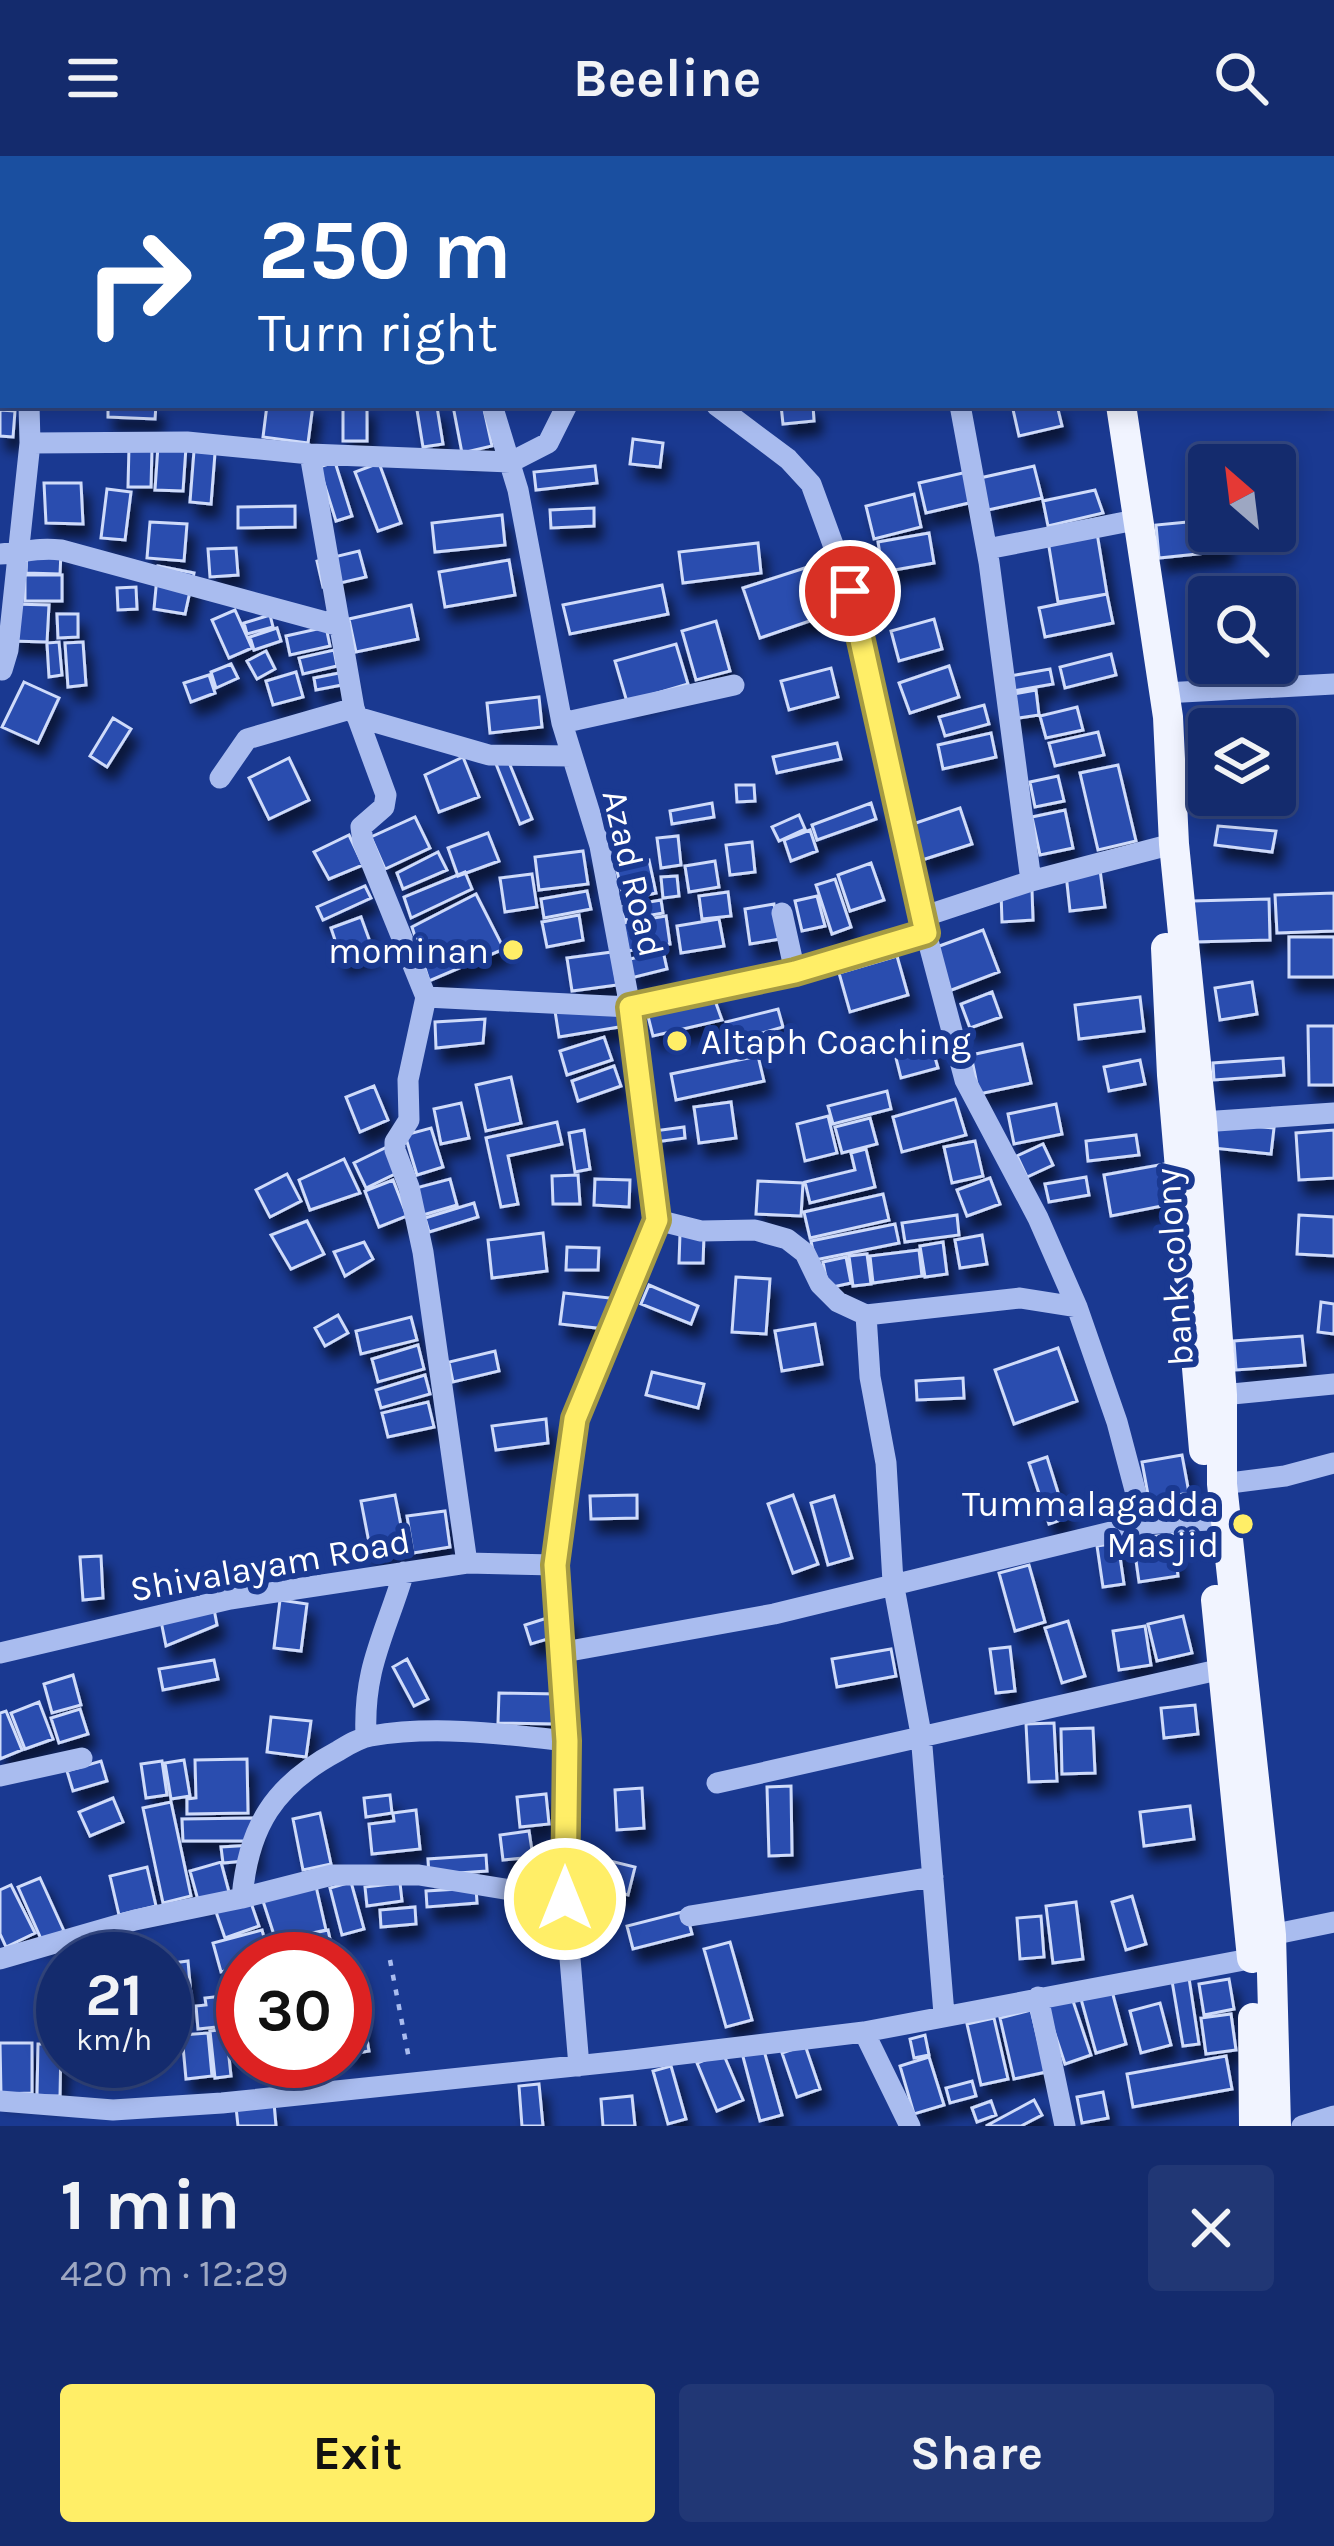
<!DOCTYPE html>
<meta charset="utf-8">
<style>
:root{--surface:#142b6d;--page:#213775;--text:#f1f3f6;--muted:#9da7c2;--line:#334780;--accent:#ffee67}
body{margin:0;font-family:Karla,sans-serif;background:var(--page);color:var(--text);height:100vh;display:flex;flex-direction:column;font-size:45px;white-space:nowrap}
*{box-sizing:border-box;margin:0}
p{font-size:39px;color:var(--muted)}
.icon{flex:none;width:66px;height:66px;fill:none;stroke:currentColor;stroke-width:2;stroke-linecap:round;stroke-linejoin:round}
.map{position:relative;height:1970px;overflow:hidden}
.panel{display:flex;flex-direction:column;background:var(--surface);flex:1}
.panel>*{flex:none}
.top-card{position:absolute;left:0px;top:0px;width:1335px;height:252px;box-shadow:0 6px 18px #0003,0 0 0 3px var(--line);background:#1a4fa0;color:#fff;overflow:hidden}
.needle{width:78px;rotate:332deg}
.buttons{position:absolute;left:1188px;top:288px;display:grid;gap:24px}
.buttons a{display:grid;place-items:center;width:108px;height:108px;border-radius:12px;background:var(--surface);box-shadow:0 6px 18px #0003,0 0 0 3px var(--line);font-size:60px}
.speed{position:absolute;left:36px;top:1776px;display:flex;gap:24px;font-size:60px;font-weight:700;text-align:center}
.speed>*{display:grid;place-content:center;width:156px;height:156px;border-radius:50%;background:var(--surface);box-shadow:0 6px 18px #0003,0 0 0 3px var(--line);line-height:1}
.speed small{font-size:30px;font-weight:400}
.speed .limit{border:18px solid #d22;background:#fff;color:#111}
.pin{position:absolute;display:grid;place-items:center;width:102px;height:102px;color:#fff;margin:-51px;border:6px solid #fff;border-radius:50%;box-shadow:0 3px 12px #0007}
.me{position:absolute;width:132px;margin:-66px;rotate:0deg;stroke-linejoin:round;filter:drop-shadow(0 0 9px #0008)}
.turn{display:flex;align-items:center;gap:42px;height:252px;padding:0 60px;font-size:54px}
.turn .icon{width:156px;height:156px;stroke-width:2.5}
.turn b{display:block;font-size:84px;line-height:102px}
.round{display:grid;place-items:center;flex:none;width:126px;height:126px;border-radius:12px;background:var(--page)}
.summary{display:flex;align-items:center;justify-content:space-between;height:204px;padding:0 60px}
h1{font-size:72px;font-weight:700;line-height:90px}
.action{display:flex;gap:24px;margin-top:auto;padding:24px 60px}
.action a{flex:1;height:138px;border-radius:12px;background:var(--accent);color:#111;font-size:48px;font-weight:700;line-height:138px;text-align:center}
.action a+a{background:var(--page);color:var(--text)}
header{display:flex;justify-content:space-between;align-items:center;height:156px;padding:0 60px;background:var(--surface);font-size:54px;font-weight:700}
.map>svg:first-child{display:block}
.building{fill:#294daf;stroke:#cfdbfa;stroke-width:3;filter:url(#shadow)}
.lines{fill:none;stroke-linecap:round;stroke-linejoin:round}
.path{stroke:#a9bcef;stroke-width:4.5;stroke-dasharray:6 9;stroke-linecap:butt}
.minor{stroke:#a9bcef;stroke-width:21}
.major{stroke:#f1f4ff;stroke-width:30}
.route-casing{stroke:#a69b43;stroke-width:30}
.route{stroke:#ffee67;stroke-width:21}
.poi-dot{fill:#ffee67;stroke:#1a3991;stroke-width:4.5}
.labels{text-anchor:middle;stroke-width:12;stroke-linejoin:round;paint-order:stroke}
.street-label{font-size:36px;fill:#fff;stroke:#1a3991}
.poi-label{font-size:36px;fill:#fff;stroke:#1a3991;text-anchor:end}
</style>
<header><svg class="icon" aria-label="menu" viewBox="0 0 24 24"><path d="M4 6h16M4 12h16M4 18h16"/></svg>Beeline<svg class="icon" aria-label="search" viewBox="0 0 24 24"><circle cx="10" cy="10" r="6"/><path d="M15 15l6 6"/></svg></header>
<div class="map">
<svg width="1334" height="1970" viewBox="0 0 1334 1970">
<defs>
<filter id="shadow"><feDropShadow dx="7" dy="13" stdDeviation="6" flood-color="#0009"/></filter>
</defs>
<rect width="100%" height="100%" fill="#1a3991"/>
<path class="building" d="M1332,24L1334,30L1332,183Z
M108,249H156L155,263L108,261Z
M267,249H313L308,287L263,281Z
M343,249H367V285H343Z
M483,249L492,290L462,297L453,250Z
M781,249H813L814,265L783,268Z
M1012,249H1057L1062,270L1019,280Z
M437,251L443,288L423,291L417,254Z
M0,254L15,255L13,281L0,280Z
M633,283L663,287L660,311L630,308Z
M158,290L186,291L183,335L155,334Z
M129,291L152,292L151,331H128Z
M194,295L215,297L211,348L190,346Z
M335,306L352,360L336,365L319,311Z
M379,307L401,367L378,375L355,316Z
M595,310L597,327L536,334L534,316Z
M1034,310L1042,342L988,354L980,322Z
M967,316L973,346L926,357L919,327Z
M44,327H81L83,368L46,367Z
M107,333L131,336L125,384L101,382Z
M1095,334L1103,357L1048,370L1043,345Z
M914,338L921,371L874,383L866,350Z
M295,350V371L238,372V351Z
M594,352V370L551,372L550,354Z
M502,359L505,389L435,396L432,367Z
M1209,364V375H1224L1226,395L1159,402L1156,369Z
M150,366L187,368L184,405L147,402Z
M929,377L934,407L883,416L878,386Z
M1097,377L1107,438L1058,446L1048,385Z
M758,387L761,417L683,427L679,396Z
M236,392L238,419L210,421L208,393Z
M27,395L61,396L60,418L26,417Z
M359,395L366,421L323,431L317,405Z
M509,404L515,439L445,451L439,416Z
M814,409L830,458L760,482L743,432Z
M158,410L194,417L185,458L154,453Z
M25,419H62V445H25Z
M662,429L668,458L570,478L563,449Z
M136,431L137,453L118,454L117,432Z
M1107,438L1113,467L1045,481L1039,452Z
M12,448L49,449L47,486L11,485Z
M411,449L418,483L356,496L349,463Z
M235,454L252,492L229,502L212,464Z
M57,458H78V481L58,482Z
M270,459L273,471L247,478L244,467Z
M934,463L942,493L899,505L891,475Z
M716,465L730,515L696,524L682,475Z
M326,471L330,490L290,499L286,480Z
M277,472L281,485L254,494L250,481Z
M59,486L62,519L49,521L47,487Z
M83,486L86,529L68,531L65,487Z
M676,488L688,528L627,546L615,505Z
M334,494L337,510L303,518L299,502Z
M266,495L275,513L257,523L247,505Z
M1111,498L1116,519L1065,532L1060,511Z
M231,508L238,522L216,532L211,516Z
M949,510L959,541L910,557L899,527Z
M831,512L838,541L789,554L781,525Z
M1050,513L1053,528L1013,535L1010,520Z
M296,516L303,541L273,549L266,525Z
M344,516L347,528L316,534L314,522Z
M209,519L215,537L191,546L184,527Z
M24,526L59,542L38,587L2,571Z
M1036,534L1039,559L1012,563L1008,539Z
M539,541L542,571L490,577L487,547Z
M984,549L989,568L945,580L939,561Z
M1077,551L1083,574L1046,582L1040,560Z
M113,562L131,573L107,611L90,600Z
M1098,576L1104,599L1055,610L1049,587Z
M991,577L996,601L943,613L938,589Z
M837,587L841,603L777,617L773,601Z
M463,601L479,641L439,656L425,619Z
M289,602L309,644L269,663L249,622Z
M508,604L532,663L520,668L496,608Z
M1118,609L1136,685L1098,694L1080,617Z
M1058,620L1064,645L1035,651L1030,626Z
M736,629H754L755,645L737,646Z
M712,647L714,661L672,668L670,655Z
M871,647L876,663L817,684L812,669Z
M960,652L972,688L922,704L910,669Z
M1065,654L1073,692L1040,699L1032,661Z
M799,659L805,673L779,685L772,671Z
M415,661L430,692L385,713L371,681Z
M1218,670L1276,675L1272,696L1215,689Z
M810,674L817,695L791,705L784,684Z
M488,677L499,705L458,720L448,692Z
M349,679L363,709L329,723L314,696Z
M678,680L681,709L661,712L657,682Z
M752,686L755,716L730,719L726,689Z
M583,695L588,728L539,734L535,701Z
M438,696L447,714L403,733L397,717Z
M649,704L656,737L624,744L616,711Z
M715,705L719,731L689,736L685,710Z
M871,707L884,744L850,755L838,719Z
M1100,714L1105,751L1070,755L1066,718Z
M465,716L472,733L411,762L404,741Z
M532,718L537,751L505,756L500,722Z
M677,720L679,740L663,742L661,721Z
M835,723L851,771L832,778L816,729Z
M365,730L371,742L323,764L317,751Z
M1032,734L1033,764L1002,766L1001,736Z
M587,735L591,753L544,762L541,743Z
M728,736L731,760L702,763L699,740Z
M1334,737V775L1277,777L1275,739Z
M476,738L504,793L429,825L412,771Z
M817,740L825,770L802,775L795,745Z
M1269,743L1270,784L1193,786L1192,745Z
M661,744L663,757L624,764L621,751Z
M774,748L780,783L750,788L745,753Z
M579,759L583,784L547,791L542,766Z
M666,760L670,788L628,795L623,767Z
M361,761L373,794L342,805L331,772Z
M719,763L724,790L681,797L677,770Z
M983,774L999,816L949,835L934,792Z
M1289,781H1334V821H1289Z
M663,795L667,813L631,822L626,804Z
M612,796L617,829L572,835L567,802Z
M897,800L908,839L850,856L839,817Z
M1252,826L1257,858L1220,864L1215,832Z
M992,836L1001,861L970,872L961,848Z
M713,839L722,864L653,880L647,856Z
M1140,841L1144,875L1079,883L1075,849Z
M778,853L783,871L731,886L726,866Z
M555,855L619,857L625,870L559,881Z
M485,863L483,887L436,892L435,866Z
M1308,870H1334V929H1309Z
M604,881L612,904L567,919L560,895Z
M930,884L938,912L901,922L894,894Z
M1022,888L1031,927L979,938L971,899Z
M758,900L764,925L676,944L671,918Z
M1283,902L1284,919L1214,924L1213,907Z
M1140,904L1145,928L1109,935L1104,911Z
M614,910L621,930L578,945L572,925Z
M511,921L521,967L486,975L476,929Z
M374,930L388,964L360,976L346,941Z
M887,935L891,953L833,968L828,950Z
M955,943L966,979L902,996L893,961Z
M731,946L736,982L699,987L694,951Z
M461,947L469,982L441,988L434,953Z
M1056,948L1062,978L1014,988L1008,958Z
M828,960L837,997L805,1005L797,968Z
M870,962L877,988L842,997L835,971Z
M557,966L562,988L508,1000L518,1048L501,1051L486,982Z
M1216,967L1274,972L1271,998L1213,992Z
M684,971L685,982L655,986L654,975Z
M431,972L443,1011L417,1019L405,979Z
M584,974L590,1013L575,1016L569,977Z
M1334,974V1022L1299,1024L1296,977Z
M1136,979L1139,999L1088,1005L1086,985Z
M975,985L983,1020L952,1027L944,991Z
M1043,988L1053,1009L1027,1021L1017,1000Z
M387,991L399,1016L366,1032L354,1007Z
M866,993L875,1031L810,1047L805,1026L855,1014L851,997Z
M344,1003L360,1037L310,1054L299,1024Z
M1170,1007L1177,1047L1111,1060L1104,1019Z
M287,1018L301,1045L270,1061L256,1034Z
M578,1019L580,1048H553L552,1020Z
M1086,1021L1089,1039L1049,1046L1045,1028Z
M990,1022L1000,1048L967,1060L957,1034Z
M450,1023L457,1049L423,1059L416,1032Z
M595,1023L630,1024L629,1051L594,1049Z
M393,1024L407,1060L379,1071L365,1035Z
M758,1025L803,1027L801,1060L756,1058Z
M883,1038L889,1064L810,1082L804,1056Z
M474,1047L478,1061L429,1076L425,1062Z
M957,1059L959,1079L905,1086L902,1067Z
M1299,1059L1334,1061V1100L1297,1098Z
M307,1065L324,1098L291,1113L271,1079Z
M895,1068L899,1087L815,1104L811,1085Z
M543,1077L547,1115L492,1122L488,1084Z
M680,1078L704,1079L703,1107H679Z
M982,1079L987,1108L960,1112L955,1084Z
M364,1086L373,1103L345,1120L334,1096Z
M943,1086L947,1118L925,1121L920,1090Z
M567,1091L599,1092L598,1114H566Z
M919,1094L922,1120L873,1127L870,1100Z
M867,1098L871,1128L853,1130L849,1100Z
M846,1101L851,1127L828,1132L823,1106Z
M736,1121L770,1123L766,1178L732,1176Z
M649,1129L698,1150L691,1168L641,1148Z
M564,1137L610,1142L606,1173L560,1168Z
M1321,1146L1334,1148V1178L1318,1176Z
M338,1159L348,1177L325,1190L315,1172Z
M411,1161L417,1184L361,1198L356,1175Z
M815,1168L822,1208L782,1215L775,1175Z
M1302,1180L1305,1209L1236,1214L1234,1185Z
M418,1189L424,1213L378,1226L372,1203Z
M1058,1192L1077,1245L1014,1268L995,1214Z
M495,1195L499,1215L453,1226L449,1206Z
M652,1216L704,1228L698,1252L646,1239Z
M425,1219L430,1238L381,1252L376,1234Z
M963,1222L964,1242L917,1244L916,1225Z
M428,1246L434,1271L388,1281L382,1257Z
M546,1263L548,1287L496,1294L492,1270Z
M1182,1299L1189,1337L1149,1344L1142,1306Z
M1047,1301L1066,1362L1049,1368L1029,1307Z
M395,1339L405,1390L371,1397L361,1345Z
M637,1339V1362L591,1363L590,1340Z
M793,1339L818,1408L793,1417L768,1348Z
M834,1340L852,1402L828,1409L811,1347Z
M445,1355L450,1391L413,1397L407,1360Z
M1173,1378L1178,1420L1139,1426L1133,1383Z
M1118,1387L1124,1428L1103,1431L1097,1390Z
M101,1400L103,1442L83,1444L80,1401Z
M1029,1409L1045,1466L1015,1475L999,1417Z
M280,1444L307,1448L301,1495L274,1492Z
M214,1453L217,1469L166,1490L161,1465Z
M566,1456L571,1476L531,1488L525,1469Z
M1183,1460L1192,1497L1157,1505L1148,1468Z
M1068,1465L1085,1520L1062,1527L1045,1472Z
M1145,1470L1151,1509L1119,1514L1113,1475Z
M1010,1491L1015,1535L996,1537L990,1493Z
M891,1493L896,1520L837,1531L832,1503Z
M407,1503L428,1543L414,1550L393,1511Z
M214,1504L218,1523L163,1534L159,1513Z
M73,1519L81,1549L52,1557L44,1528Z
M499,1537L559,1538L558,1568L498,1567Z
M39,1546L53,1583L25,1593L11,1557Z
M1195,1549L1198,1578L1164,1582L1161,1552Z
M80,1553L88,1578L59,1587L51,1562Z
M6,1555L22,1594L0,1603V1557Z
M271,1561L311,1565L306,1601L267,1596Z
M1054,1567L1057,1625L1029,1626L1026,1568Z
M1093,1572L1095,1617L1062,1618L1061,1573Z
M247,1603L248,1657L187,1658V1643L196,1642L195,1604Z
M184,1604L190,1640L171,1643L165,1607Z
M101,1605L107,1625L73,1635L67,1615Z
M162,1605L167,1639L146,1642L141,1608Z
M791,1630L792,1699L769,1700L767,1631Z
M642,1632L644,1672L617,1674L615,1634Z
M546,1638L549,1668L520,1671L517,1641Z
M390,1639L392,1657L366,1661L364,1642Z
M113,1642L123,1666L90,1680L79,1656Z
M171,1646L191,1740L163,1747L143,1652Z
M1190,1650L1194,1683L1144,1690L1140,1656Z
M416,1654L420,1693L372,1698L369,1668L394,1665L393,1657Z
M320,1657L331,1708L303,1714L293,1663Z
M255,1662V1685H183L182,1663Z
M529,1675L533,1701L503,1704L500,1679Z
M254,1689L255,1704L223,1707L221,1691Z
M486,1699L487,1715L429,1719L428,1703Z
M610,1705L635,1711L628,1739L603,1732Z
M221,1706L229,1736L198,1744L190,1715Z
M147,1711L156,1750L119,1759L110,1720Z
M40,1722L64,1775L42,1785L18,1731Z
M315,1726L326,1774L276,1785L261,1739Z
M351,1726L364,1773L342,1779L330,1732Z
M400,1727L402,1745L367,1750L365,1731Z
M11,1729L35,1777L6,1791L0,1778V1734Z
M476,1732L477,1747L427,1751L426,1735Z
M1132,1740L1146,1788L1126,1794L1112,1746Z
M249,1741L259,1770L225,1782L215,1753Z
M1076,1746L1083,1803L1053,1807L1046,1750Z
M415,1751L416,1768L381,1771L380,1754Z
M686,1755L692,1778L633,1793L627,1770Z
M1041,1760L1044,1801L1020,1803L1017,1762Z
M262,1774L270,1803H243V1810L221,1816L213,1787Z
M328,1774L333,1796L279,1803L276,1785Z
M730,1786L752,1864L726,1871L704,1793Z
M188,1805L192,1851L165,1854V1808Z
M355,1813L360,1834L345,1837V1815Z
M1189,1822L1199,1888L1183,1890L1172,1825Z
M1229,1823L1234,1853L1204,1859L1199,1828Z
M1112,1835L1126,1888L1096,1897L1081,1843Z
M359,1837L362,1856L345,1859V1840Z
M223,1840L226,1870L198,1873L196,1850L206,1849L205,1842Z
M1072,1842L1091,1899L1065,1908L1046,1851Z
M1160,1847L1171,1889L1141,1897L1130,1855Z
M1031,1854L1046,1916L1014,1923L1000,1862Z
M1231,1858L1236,1894L1206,1898L1201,1862Z
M363,1860L369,1895L345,1899V1863Z
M994,1862L1008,1923L981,1929L967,1868Z
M226,1873L231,1920L215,1922L210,1875Z
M208,1877L212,1920L186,1923L182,1879Z
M925,1879L929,1899L914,1902L910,1883Z
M0,1887H32V1937L1,1938Z
M38,1888H61L60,1940H37Z
M805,1889L820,1933L797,1941L782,1897Z
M763,1891L782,1959L760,1965L742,1897Z
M723,1897L743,1944L717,1955L697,1907Z
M1226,1900L1232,1933L1133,1951L1127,1918Z
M929,1901L944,1949L914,1958L900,1910Z
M277,1905H311L312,1912L277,1915Z
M671,1910L686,1963L668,1968L653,1915Z
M972,1925L976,1940L950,1947L946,1932Z
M539,1928L543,1970H522L519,1930Z
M1103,1936L1108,1962L1082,1967L1077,1941Z
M632,1940L635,1970H603L601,1943Z
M1034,1944L1042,1959L1021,1970H986Z
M991,1945L996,1959L977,1966L972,1952Z
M274,1947L276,1970H238L236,1951Z"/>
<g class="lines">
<path class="path" d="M390,1804L409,1903"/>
<path class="minor" d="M336,0L337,3
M9,3L10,0
M689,3L691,0
M902,3L903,0
M1,39L3,30
M0,105L3,102
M1332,204L1334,203
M29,249L30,287
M492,249L518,334L562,567L600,690L630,851L657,1064L575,1263L555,1409L567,1585L565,1743L579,1910
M716,249L788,303L811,328L850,435L925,760L1031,725L1161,691
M960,249L989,406L1031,725
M310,298L354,552L386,639L384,651L361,671L363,686L426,841L408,924L409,964L395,986V994L409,1031L423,1096L467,1407
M987,393L1125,366
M0,398C23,397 36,391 61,394L340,470
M2,514L8,494L30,287L187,286L310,298L511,306L548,287L567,249
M1164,537L1334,528
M357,561L489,599L572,600
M562,567L734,529
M220,622L247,583L354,552
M782,757L795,816
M925,760L926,777L965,924L1038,1062L1077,1151L1117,1266L1144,1368
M426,841L630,851L795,816L926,777
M1202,966L1334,957
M657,1064L701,1075L755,1074L787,1083L805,1097L820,1128L838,1146L866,1159L1020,1142L1077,1151
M866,1159L870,1221L886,1307L893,1426L921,1578L944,1858
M1222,1239L1334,1228
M1222,1328L1285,1320L1334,1307
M564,1496L774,1458L1144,1368L1225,1363
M0,1497L230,1443L467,1407L555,1409
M366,1580C363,1512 385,1479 404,1416
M0,1620L82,1602
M717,1627L1222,1513
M242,1742L332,1719H419L565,1743
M690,1760L933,1721
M1271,1779L1334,1766
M0,1803L135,1764L242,1742C248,1671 274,1629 338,1595C348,1589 359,1582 371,1580C434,1569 504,1578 567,1585
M1038,1841L1065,1970
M864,1876L910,1970
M0,1945L113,1954L222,1947L632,1904L864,1876L1265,1800
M1302,1970L1334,1960"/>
<path class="major" d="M1093,0L1094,3
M1121,249L1168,561L1174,688L1202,966L1222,1239V1328L1271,1779L1276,1970
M1166,792L1172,919L1204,1294
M1216,1444L1252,1802
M1253,1862L1254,1970"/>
</g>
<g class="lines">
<defs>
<path id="route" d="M565,1743L567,1585L555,1409L566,1327L575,1263L657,1064L630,851L795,816L926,777L850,435"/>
</defs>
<use href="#route" class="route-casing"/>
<use href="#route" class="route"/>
</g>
<g class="poi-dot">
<circle cx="513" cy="794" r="12"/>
<circle cx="677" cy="885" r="12"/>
<circle cx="1243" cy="1368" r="12"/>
</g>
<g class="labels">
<g class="street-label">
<text transform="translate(634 717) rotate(77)" y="13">Azad Road</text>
<text transform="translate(1173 1111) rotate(-94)" y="13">bank colony</text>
<text transform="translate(270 1408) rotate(-10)" y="13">Shivalayam Road</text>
</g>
<g class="poi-label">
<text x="489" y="807">mominan</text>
<text x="701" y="898" text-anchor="start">Altaph Coaching</text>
<text x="1219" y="1360">Tummalagadda<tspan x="1219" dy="41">Masjid</tspan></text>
</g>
</g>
</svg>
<div class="buttons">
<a><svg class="needle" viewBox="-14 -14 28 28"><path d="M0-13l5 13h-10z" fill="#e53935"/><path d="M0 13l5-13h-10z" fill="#9da7c2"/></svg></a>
<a><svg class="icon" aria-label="search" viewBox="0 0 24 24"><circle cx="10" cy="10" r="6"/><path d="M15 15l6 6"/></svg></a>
<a><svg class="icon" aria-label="layers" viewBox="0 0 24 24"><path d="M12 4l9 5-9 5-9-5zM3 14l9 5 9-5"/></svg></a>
</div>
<div class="speed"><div>21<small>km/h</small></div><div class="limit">30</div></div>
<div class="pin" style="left:850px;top:435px;background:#d93025"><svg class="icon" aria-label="arrive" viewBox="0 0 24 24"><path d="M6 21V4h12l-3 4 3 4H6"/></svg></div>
<svg class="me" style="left:565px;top:1743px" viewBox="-20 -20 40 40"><circle r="17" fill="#ffee67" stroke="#fff" stroke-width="3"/><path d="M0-11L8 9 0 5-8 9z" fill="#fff"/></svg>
<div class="top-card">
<div class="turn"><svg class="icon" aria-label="right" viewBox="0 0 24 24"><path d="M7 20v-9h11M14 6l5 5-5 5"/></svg><div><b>250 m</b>Turn right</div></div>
</div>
</div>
<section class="panel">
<div class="summary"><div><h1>1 min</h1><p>420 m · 12:29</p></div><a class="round"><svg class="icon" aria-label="close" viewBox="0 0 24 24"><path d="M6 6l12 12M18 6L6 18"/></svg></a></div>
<div class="action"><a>Exit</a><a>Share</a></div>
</section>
